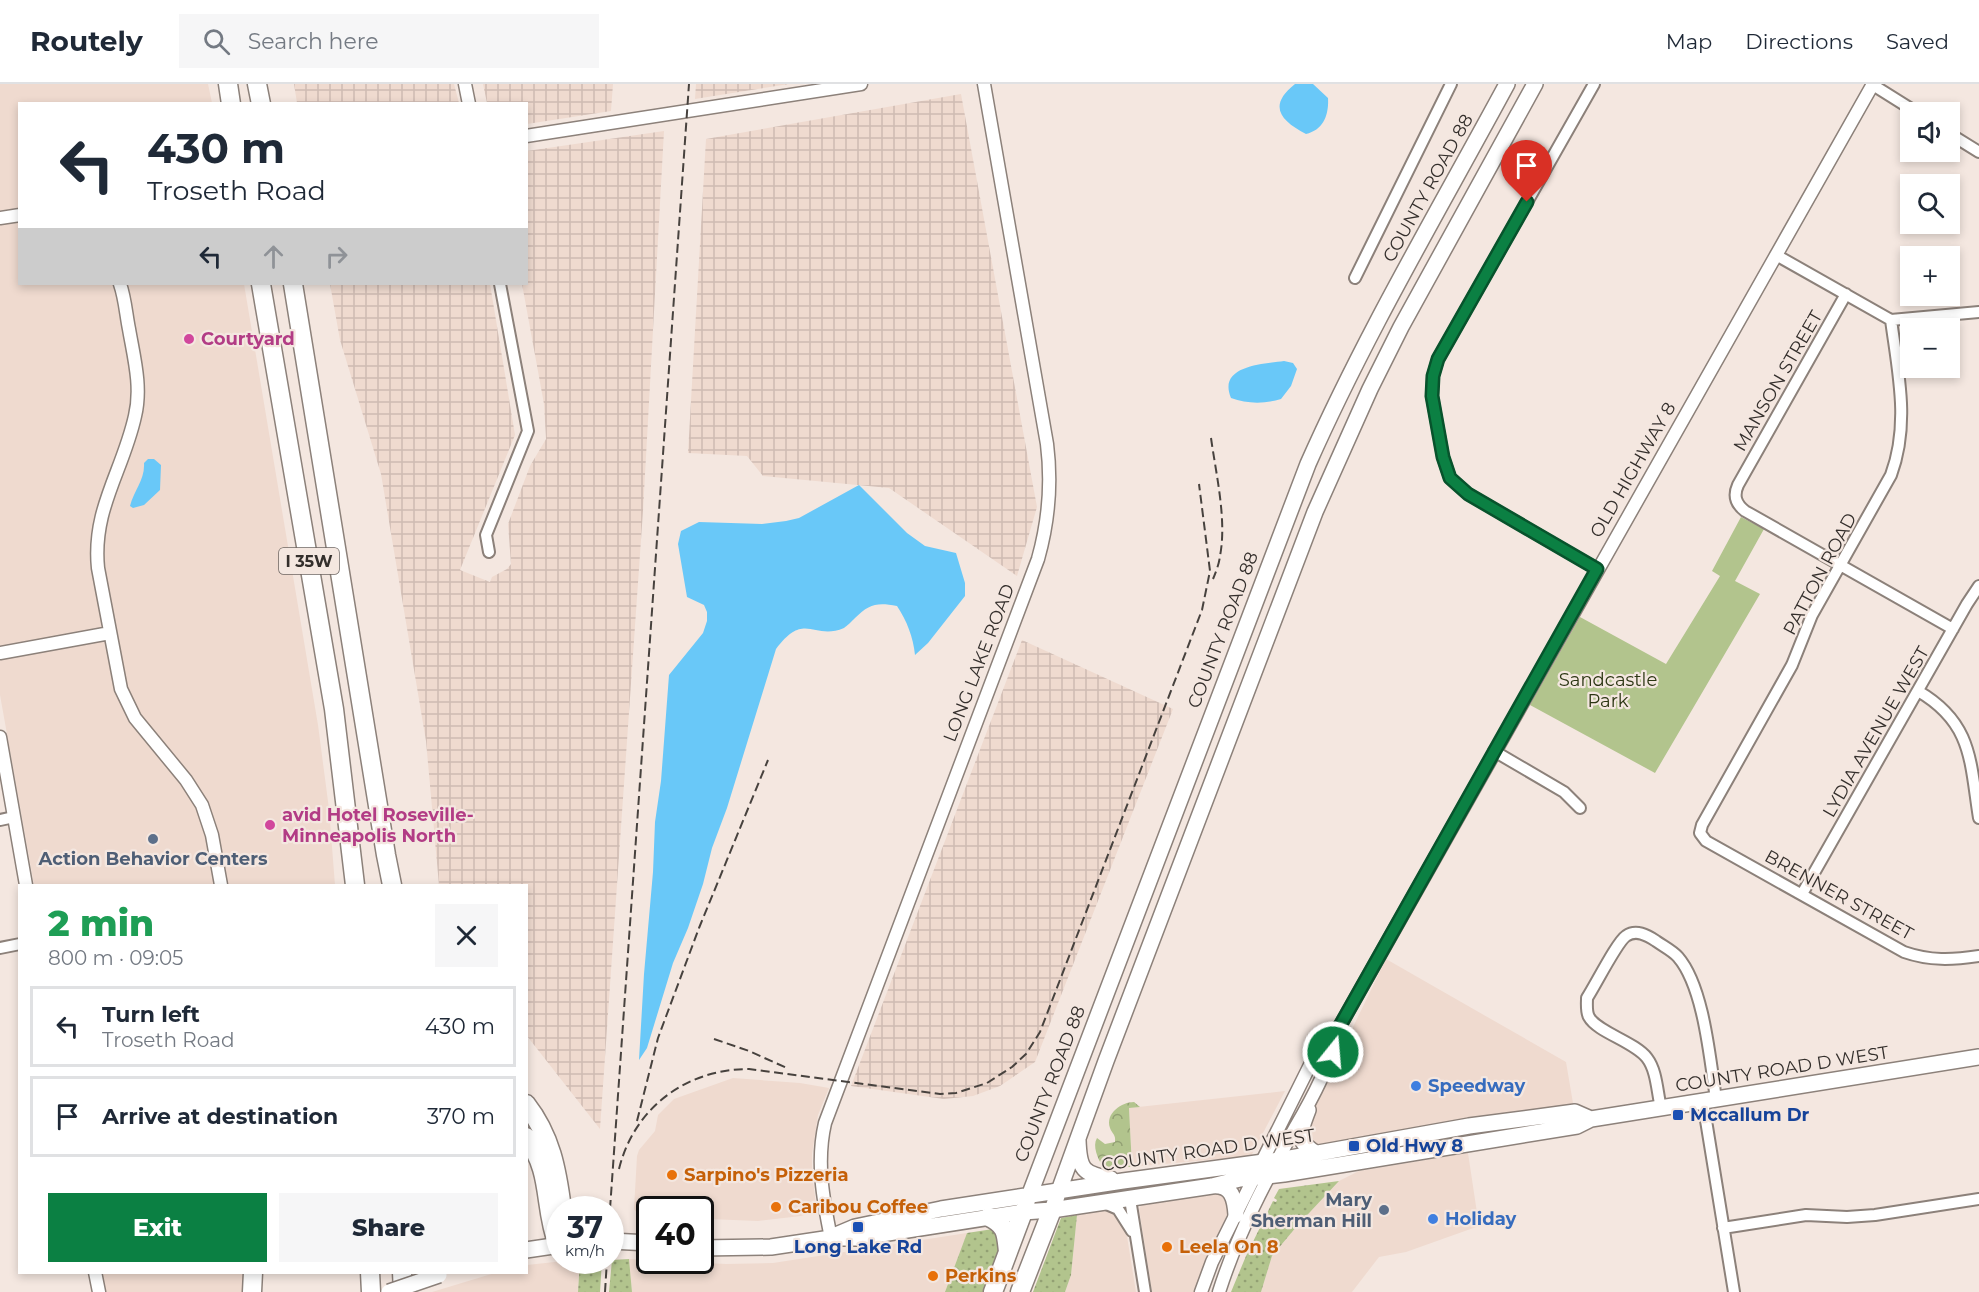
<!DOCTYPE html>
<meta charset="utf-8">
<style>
:root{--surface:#fff;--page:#f6f6f7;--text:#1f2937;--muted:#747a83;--line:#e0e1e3;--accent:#0b8043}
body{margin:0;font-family:Montserrat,sans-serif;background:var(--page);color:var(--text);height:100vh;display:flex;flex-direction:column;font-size:22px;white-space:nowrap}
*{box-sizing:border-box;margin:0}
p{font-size:20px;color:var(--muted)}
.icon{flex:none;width:33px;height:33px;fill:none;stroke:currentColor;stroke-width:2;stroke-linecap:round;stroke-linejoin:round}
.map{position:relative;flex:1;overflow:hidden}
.details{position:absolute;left:18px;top:800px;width:510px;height:390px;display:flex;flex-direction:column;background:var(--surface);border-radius:0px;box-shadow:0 3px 9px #0003}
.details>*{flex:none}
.top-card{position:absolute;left:18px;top:18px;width:510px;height:183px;border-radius:0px;box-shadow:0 3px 9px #0003;background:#fff;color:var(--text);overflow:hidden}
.controls{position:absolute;left:1900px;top:18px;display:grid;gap:12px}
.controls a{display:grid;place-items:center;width:60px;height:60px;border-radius:0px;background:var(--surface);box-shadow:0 3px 9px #0003;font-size:30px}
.speed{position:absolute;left:546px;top:1112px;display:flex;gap:12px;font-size:30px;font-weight:700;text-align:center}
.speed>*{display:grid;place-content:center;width:78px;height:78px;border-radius:50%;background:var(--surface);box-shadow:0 3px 9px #0003;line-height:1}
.speed small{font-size:15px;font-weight:400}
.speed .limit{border:3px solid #111;border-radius:9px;background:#fff;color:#111}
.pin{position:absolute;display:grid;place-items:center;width:51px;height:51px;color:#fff;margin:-62px -26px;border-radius:50% 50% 50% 0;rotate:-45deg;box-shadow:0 0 6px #0007}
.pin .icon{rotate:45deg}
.me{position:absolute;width:66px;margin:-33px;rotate:17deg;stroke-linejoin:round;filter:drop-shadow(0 0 4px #0008)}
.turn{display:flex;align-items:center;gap:21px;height:126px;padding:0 30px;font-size:27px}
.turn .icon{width:78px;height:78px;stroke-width:2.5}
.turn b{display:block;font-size:42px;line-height:51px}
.lanes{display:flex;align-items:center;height:57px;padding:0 30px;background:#0003;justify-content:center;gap:30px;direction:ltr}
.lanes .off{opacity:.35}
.round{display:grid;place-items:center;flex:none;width:63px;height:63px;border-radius:0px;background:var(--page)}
.summary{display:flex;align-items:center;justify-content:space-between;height:102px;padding:0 30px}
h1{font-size:36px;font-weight:800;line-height:45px;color:#1e9e55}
.cta{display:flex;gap:12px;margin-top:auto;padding:12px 30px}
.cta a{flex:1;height:69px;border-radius:0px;background:var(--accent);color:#fff;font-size:24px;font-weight:800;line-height:69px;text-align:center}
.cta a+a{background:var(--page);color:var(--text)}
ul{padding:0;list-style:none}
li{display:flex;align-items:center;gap:18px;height:81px;margin:0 12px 9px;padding:0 18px;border:3px solid var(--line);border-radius:0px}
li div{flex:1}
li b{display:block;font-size:22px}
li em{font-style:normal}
header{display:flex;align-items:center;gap:36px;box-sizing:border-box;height:84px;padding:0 30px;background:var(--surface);border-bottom:2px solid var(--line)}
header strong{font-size:28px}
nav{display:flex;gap:33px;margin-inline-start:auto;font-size:21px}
.search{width:420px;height:54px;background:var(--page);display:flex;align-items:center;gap:15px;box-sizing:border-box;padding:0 21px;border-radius:0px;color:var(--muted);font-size:22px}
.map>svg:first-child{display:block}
.built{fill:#efdacf}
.industrial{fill:url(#industrial-grid)}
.grass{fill:url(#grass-dots)}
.forest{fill:url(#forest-crowns)}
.park{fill:#b2c48d}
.water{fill:#69c8f8}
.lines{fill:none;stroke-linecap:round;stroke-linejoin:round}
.minor-casing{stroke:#8c817a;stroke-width:14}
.tertiary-casing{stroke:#8c817a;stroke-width:15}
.secondary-casing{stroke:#8c817a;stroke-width:18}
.motorway-casing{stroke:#8c817a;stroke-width:21}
.minor{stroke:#fff;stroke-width:10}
.tertiary{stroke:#fff;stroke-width:12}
.secondary{stroke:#fff;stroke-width:15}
.motorway{stroke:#fff;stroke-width:18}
.rail{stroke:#47423e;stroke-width:2;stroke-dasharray:9 4.5;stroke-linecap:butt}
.secondary-bridge-casing{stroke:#8c817a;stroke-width:18;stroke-linecap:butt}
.secondary-bridge{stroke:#fff;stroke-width:15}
.route-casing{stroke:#07532c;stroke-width:15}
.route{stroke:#0b8043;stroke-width:10}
.hotel-dot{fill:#d1479c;stroke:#f4e7e0;stroke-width:2}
.service-dot{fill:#5c6f8a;stroke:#f4e7e0;stroke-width:2}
.shop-dot{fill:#3f7fe0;stroke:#f4e7e0;stroke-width:2}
.transit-dot{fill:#1a4fb4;stroke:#f4e7e0;stroke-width:2}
.food-dot{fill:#e8710a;stroke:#f4e7e0;stroke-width:2}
.labels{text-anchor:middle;stroke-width:4.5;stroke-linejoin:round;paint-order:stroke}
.shield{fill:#f4e7e0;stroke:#6e6662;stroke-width:1.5}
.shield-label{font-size:16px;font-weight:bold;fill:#342f2c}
.street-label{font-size:18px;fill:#342f2c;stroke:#f4e7e0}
.hotel-label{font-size:18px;font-weight:bold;fill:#b23c85;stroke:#f4e7e0;text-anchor:start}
.park-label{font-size:18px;fill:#2c3613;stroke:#f4e7e0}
.service-label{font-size:18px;font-weight:bold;fill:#4e5e75;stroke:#f4e7e0}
.shop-label{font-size:18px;font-weight:bold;fill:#366cbe;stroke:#f4e7e0;text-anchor:start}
.transit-label{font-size:18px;font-weight:bold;fill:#164399;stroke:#f4e7e0;text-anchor:start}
.food-label{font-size:18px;font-weight:bold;fill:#c56008;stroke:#f4e7e0;text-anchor:start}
</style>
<header>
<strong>Routely</strong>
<div class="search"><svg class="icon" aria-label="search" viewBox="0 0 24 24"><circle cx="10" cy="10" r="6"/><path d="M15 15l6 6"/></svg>Search here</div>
<nav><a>Map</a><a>Directions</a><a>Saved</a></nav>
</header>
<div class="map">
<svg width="1979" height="1208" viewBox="0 0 1979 1208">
<defs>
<pattern id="industrial-grid" width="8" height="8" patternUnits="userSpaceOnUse" patternTransform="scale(1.5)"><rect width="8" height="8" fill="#efdacf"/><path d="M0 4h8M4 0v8" fill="none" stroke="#cebbb2"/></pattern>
<pattern id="grass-dots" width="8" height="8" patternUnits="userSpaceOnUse" patternTransform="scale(1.5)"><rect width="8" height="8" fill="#b2c48d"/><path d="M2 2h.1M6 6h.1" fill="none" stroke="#92a073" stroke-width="1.8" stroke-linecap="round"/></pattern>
<pattern id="forest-crowns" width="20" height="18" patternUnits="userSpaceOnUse" patternTransform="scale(1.5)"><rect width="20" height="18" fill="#b2c48d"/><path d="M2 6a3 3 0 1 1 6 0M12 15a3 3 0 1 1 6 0" fill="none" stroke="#92a073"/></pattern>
</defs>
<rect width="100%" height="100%" fill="#f4e7e0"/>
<path class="built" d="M0,0H208L212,19L20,20V200H244L318,641L329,725L335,801H34L0,611Z
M1386,875L1566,978L1574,1025L1320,1062L1310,1057L1306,1040Z
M733,994L800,999L829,1004L818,1031L812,1070V1090L817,1127L801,1132L758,1137L709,1135V1130H701L700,1125H650L649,1131L637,1129L634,1125L637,1072L639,1066L655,1047L658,1031L674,1015Z
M1285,1007L1251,1072L1132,1083L1129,1024Z
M1468,1069L1479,1142L1406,1168L1379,1173L1352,1208H1261L1272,1172L1297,1142L1339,1097L1359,1087Z
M1217,1109H1221L1227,1115L1229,1127L1210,1167L1194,1208H1152L1139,1125L1141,1121Z
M1108,1126L1117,1132L1126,1146L1136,1208H1065L1071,1191L1077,1131Z
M967,1149L945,1208H632L629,1175L726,1180L773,1179Z
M573,1176H580L578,1208H432L498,1188H526L527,1181Z
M102,1188H243V1208H105Z"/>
<path class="industrial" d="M294,0H454L459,19H297Z
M483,0H613L611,27L527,40L526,20L487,19Z
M696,0H789L695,15Z
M961,10L1037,423L1017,492L889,404L763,392L747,372L688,369L706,55Z
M664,47L643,427L600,1045L527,952L526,801H439L426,657L381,390L340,256L330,200H490L515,351L460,486L490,498L492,493L507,485L511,480L508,440L530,382L546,355L544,320L522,200H526L527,67Z
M1022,556L1173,625L1035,978L1000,1002L973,1012L944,1015L851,1002Z"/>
<path class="grass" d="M1339,1097L1297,1142L1272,1172L1261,1208H1231L1246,1172L1273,1117L1276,1118L1277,1116L1274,1114L1279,1105Z
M1077,1131L1071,1191L1065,1208H1033L1061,1134Z
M993,1145L1003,1155L984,1208H945L967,1149Z
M629,1175L632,1208H609L612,1176Z
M580,1176H602L600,1208H578Z"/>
<path class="forest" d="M1134,1018L1140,1023L1129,1024L1132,1083H1103C1098,1075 1092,1062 1097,1054L1105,1060L1115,1058C1116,1050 1112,1050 1110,1044C1105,1029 1122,1018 1134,1018Z"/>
<path class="park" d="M1741,433L1764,445L1735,497L1760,510L1655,689L1530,621L1580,533L1666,580L1720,492L1712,487Z"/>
<path class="water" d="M1295,0H1313L1328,14C1329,30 1324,46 1306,50C1281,37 1267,22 1295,0Z
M1284,277L1293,279L1297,285L1291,302L1281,315C1265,320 1247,320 1231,314C1217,281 1265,280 1284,277Z
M148,375H154L161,381L160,406L144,421L133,424L130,422C134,406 145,396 144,379Z
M859,401L907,449L925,462L956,469L965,499V512L928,559L915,571C913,553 907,537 897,522C877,518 869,520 855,534C852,537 847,542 844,544C813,557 805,526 776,565L727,724L712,764L703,800L688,844L673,879L647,964L639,976L644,890L653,788L655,738L661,697L669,591L703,549L707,537V528L704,521L687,513L678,460L681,447L699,438L762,440L786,437L799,434Z"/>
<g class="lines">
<defs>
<path id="minor" d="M1594,0L1438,275L1433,292L1432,312L1443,373L1450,394L1468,410L1597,485
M1873,1L1916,28
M1950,50L1979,68
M1776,171L1891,236L1979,228
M1355,194L1451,0
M1846,210L1738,401C1733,412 1736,420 1745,427L1953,545
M1891,236C1898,288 1910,340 1891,391L1812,531L1792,581L1702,741L1700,749L1706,757L1904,868C1930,877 1952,876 1979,872
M489,468L486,451L528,347L500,200
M1918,607C1973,639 1970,678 1979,734
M1494,667L1564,708L1580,724
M0,736L14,733
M1802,810L1967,520L1979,502
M0,864L20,860
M1703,1018L1734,1208
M1661,1024C1657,1008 1657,987 1647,974C1635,958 1597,948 1589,933C1586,928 1587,920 1587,914C1595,902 1617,858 1626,852C1636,845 1647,851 1656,857C1663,862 1673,867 1678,873C1704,903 1710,976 1716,1015
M1130,1115L1145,1208
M1104,1119L1118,1125L1132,1147
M1723,1144L1806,1131L1847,1133L1875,1131L1979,1115"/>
<path id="tertiary" d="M465,0L469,20
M526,52L861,0
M0,134L20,131
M120,200C125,214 126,230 129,245C134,274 142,303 135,332C123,387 92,425 98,484L121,605L135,634L186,696L202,721L212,751L221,801
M0,569L110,549
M0,653L26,801
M831,1154C823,1115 816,1078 825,1039L1038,475C1049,436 1052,400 1047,360L984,0
M95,1188L99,1208
M1201,1208L1212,1178L1321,959L1337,947
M1219,1208C1237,1151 1266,1096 1295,1044C1313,1013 1330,982 1337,947L1873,0"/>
<path id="secondary" d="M1308,1026C1300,1048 1294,1056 1317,1070
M1078,1056C1079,1086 1083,1090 1111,1095
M1212,1102C1232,1100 1235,1115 1236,1131
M1052,1126L1106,977L1315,428L1370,305L1401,243L1535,0
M1023,1128L1308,380C1366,249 1439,126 1507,0
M836,1151L855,1143L941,1125L1123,1097L1279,1076L1469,1042L1575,1028L1591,1035
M610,1157L650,1159
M700,1164L771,1163L831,1154H856L1023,1128L1052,1126L1212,1102L1240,1095L1284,1090L1577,1042L1591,1035L1979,973
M526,1166L560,1161"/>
<path id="motorway" d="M228,0L231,20
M257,0L261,20
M261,200L334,625L355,801
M293,200L386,771L392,801
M526,1020C551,1052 557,1086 562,1125
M526,1053C553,1089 543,1122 558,1161
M989,1133C1007,1142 1006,1150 1008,1168
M370,1188L371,1208
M402,1188L403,1208
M252,1208L253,1188
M993,1208L1023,1128
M1020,1208L1052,1126"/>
</defs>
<use href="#minor" class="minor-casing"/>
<use href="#tertiary" class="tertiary-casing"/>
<use href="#secondary" class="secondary-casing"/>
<use href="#motorway" class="motorway-casing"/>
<use href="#minor" class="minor"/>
<use href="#tertiary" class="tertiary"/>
<use href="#secondary" class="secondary"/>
<use href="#motorway" class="motorway"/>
<path class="rail" d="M1211,354C1216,390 1227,436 1220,472C1219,480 1216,488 1213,495
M714,955L749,967L789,985
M637,1037L658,954L699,844L768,676
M619,1085C634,1024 686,985 749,985L940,1010L956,1009L987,999L1012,983L1026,970L1040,948L1202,526L1210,487L1199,400
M610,1125L689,0
M605,1208L607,1176"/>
<defs>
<path id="secondary-bridge" d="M389,1208L439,1191"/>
</defs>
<use href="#secondary-bridge" class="secondary-bridge-casing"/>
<use href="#secondary-bridge" class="secondary-bridge"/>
</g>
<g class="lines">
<defs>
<path id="route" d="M1333,968L1337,947L1597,485L1468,410L1450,394L1443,373L1432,312L1433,292L1438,275L1527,118"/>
</defs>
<use href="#route" class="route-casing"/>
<use href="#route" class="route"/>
</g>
<g class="hotel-dot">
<circle cx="189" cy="255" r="6"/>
<circle cx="270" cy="741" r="6"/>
</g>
<g class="service-dot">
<circle cx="153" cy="755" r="6"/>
<circle cx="1384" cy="1126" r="6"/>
</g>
<g class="shop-dot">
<circle cx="1416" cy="1002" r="6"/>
<circle cx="1433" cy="1135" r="6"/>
</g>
<g class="transit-dot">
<rect x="1672" y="1025" width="12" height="12" rx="3"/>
<rect x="1348" y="1056" width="12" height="12" rx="3"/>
<rect x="852" y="1137" width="12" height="12" rx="3"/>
</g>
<g class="food-dot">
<circle cx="672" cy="1091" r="6"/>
<circle cx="776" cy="1123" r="6"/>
<circle cx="1167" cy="1163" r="6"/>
<circle cx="933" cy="1192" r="6"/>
</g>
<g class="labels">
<rect class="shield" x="279" y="464" width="60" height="26" rx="4.5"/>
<g class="shield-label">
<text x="309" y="483">I 35W</text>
</g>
<g class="street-label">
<text transform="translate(1428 104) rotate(-61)" y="6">COUNTY ROAD 88</text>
<text transform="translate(1778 297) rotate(-60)" y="6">MANSON STREET</text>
<text transform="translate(1633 386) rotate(-60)" y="6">OLD HIGHWAY 8</text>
<text transform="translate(1820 490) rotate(-62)" y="6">PATTON ROAD</text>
<text transform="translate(1223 546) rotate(-69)" y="6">COUNTY ROAD 88</text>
<text transform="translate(979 579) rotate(-69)" y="6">LONG LAKE ROAD</text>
<text transform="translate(1876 648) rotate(-60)" y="6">LYDIA AVENUE WEST</text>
<text transform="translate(1839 811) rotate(29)" y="6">BRENNER STREET</text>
<text transform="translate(1782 985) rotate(-9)" y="6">COUNTY ROAD D WEST</text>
<text transform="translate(1050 1000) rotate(-69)" y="6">COUNTY ROAD 88</text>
<text transform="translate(1208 1066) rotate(-8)" y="6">COUNTY ROAD D WEST</text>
</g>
<g class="hotel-label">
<text x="201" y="261">Courtyard</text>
<text x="282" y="737">avid Hotel Roseville-<tspan x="282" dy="21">Minneapolis North</tspan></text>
</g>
<g class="park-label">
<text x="1608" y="602">Sandcastle<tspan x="1608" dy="21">Park</tspan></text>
</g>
<g class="service-label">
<text x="153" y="781">Action Behavior Centers</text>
<text x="1372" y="1122" text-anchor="end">Mary<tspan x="1372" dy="21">Sherman Hill</tspan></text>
</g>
<g class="shop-label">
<text x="1428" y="1008">Speedway</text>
<text x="1445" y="1141">Holiday</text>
</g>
<g class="transit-label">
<text x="1690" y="1037">Mccallum Dr</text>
<text x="1366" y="1068">Old Hwy 8</text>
<text x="858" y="1169" text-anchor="middle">Long Lake Rd</text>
</g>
<g class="food-label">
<text x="684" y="1097">Sarpino's Pizzeria</text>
<text x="788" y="1129">Caribou Coffee</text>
<text x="1179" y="1169">Leela On 8</text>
<text x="945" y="1198">Perkins</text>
</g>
</g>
</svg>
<div class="controls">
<a><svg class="icon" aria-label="sound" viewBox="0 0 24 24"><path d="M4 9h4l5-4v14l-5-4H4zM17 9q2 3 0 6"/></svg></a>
<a><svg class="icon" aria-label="search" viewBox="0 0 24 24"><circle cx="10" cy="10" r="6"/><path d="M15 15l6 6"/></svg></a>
<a>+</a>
<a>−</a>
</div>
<div class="speed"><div>37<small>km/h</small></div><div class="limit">40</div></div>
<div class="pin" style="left:1527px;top:118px;background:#d93025"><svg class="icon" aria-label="arrive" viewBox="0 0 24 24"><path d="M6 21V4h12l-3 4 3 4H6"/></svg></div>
<svg class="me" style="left:1333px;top:968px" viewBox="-20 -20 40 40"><circle r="17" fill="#0b8043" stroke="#fff" stroke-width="3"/><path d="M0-11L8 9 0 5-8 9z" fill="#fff"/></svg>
<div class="top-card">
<div class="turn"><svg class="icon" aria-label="left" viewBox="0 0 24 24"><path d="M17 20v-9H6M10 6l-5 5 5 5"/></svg><div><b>430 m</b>Troseth Road</div></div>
<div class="lanes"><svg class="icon" aria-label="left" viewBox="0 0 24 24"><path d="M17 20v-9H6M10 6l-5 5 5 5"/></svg><svg class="icon off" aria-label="ahead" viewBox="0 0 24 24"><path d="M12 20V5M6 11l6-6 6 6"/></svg><svg class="icon off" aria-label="right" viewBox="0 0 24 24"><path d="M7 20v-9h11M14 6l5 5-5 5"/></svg></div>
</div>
<section class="details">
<div class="summary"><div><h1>2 min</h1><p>800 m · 09:05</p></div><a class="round"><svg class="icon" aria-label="close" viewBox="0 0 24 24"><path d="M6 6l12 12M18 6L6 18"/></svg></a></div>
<ul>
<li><svg class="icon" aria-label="left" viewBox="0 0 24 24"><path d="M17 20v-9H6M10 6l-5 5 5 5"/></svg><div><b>Turn left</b><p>Troseth Road</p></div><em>430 m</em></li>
<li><svg class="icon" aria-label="arrive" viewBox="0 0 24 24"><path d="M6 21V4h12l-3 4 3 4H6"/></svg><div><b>Arrive at destination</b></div><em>370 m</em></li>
</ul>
<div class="cta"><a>Exit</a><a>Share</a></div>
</section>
</div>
